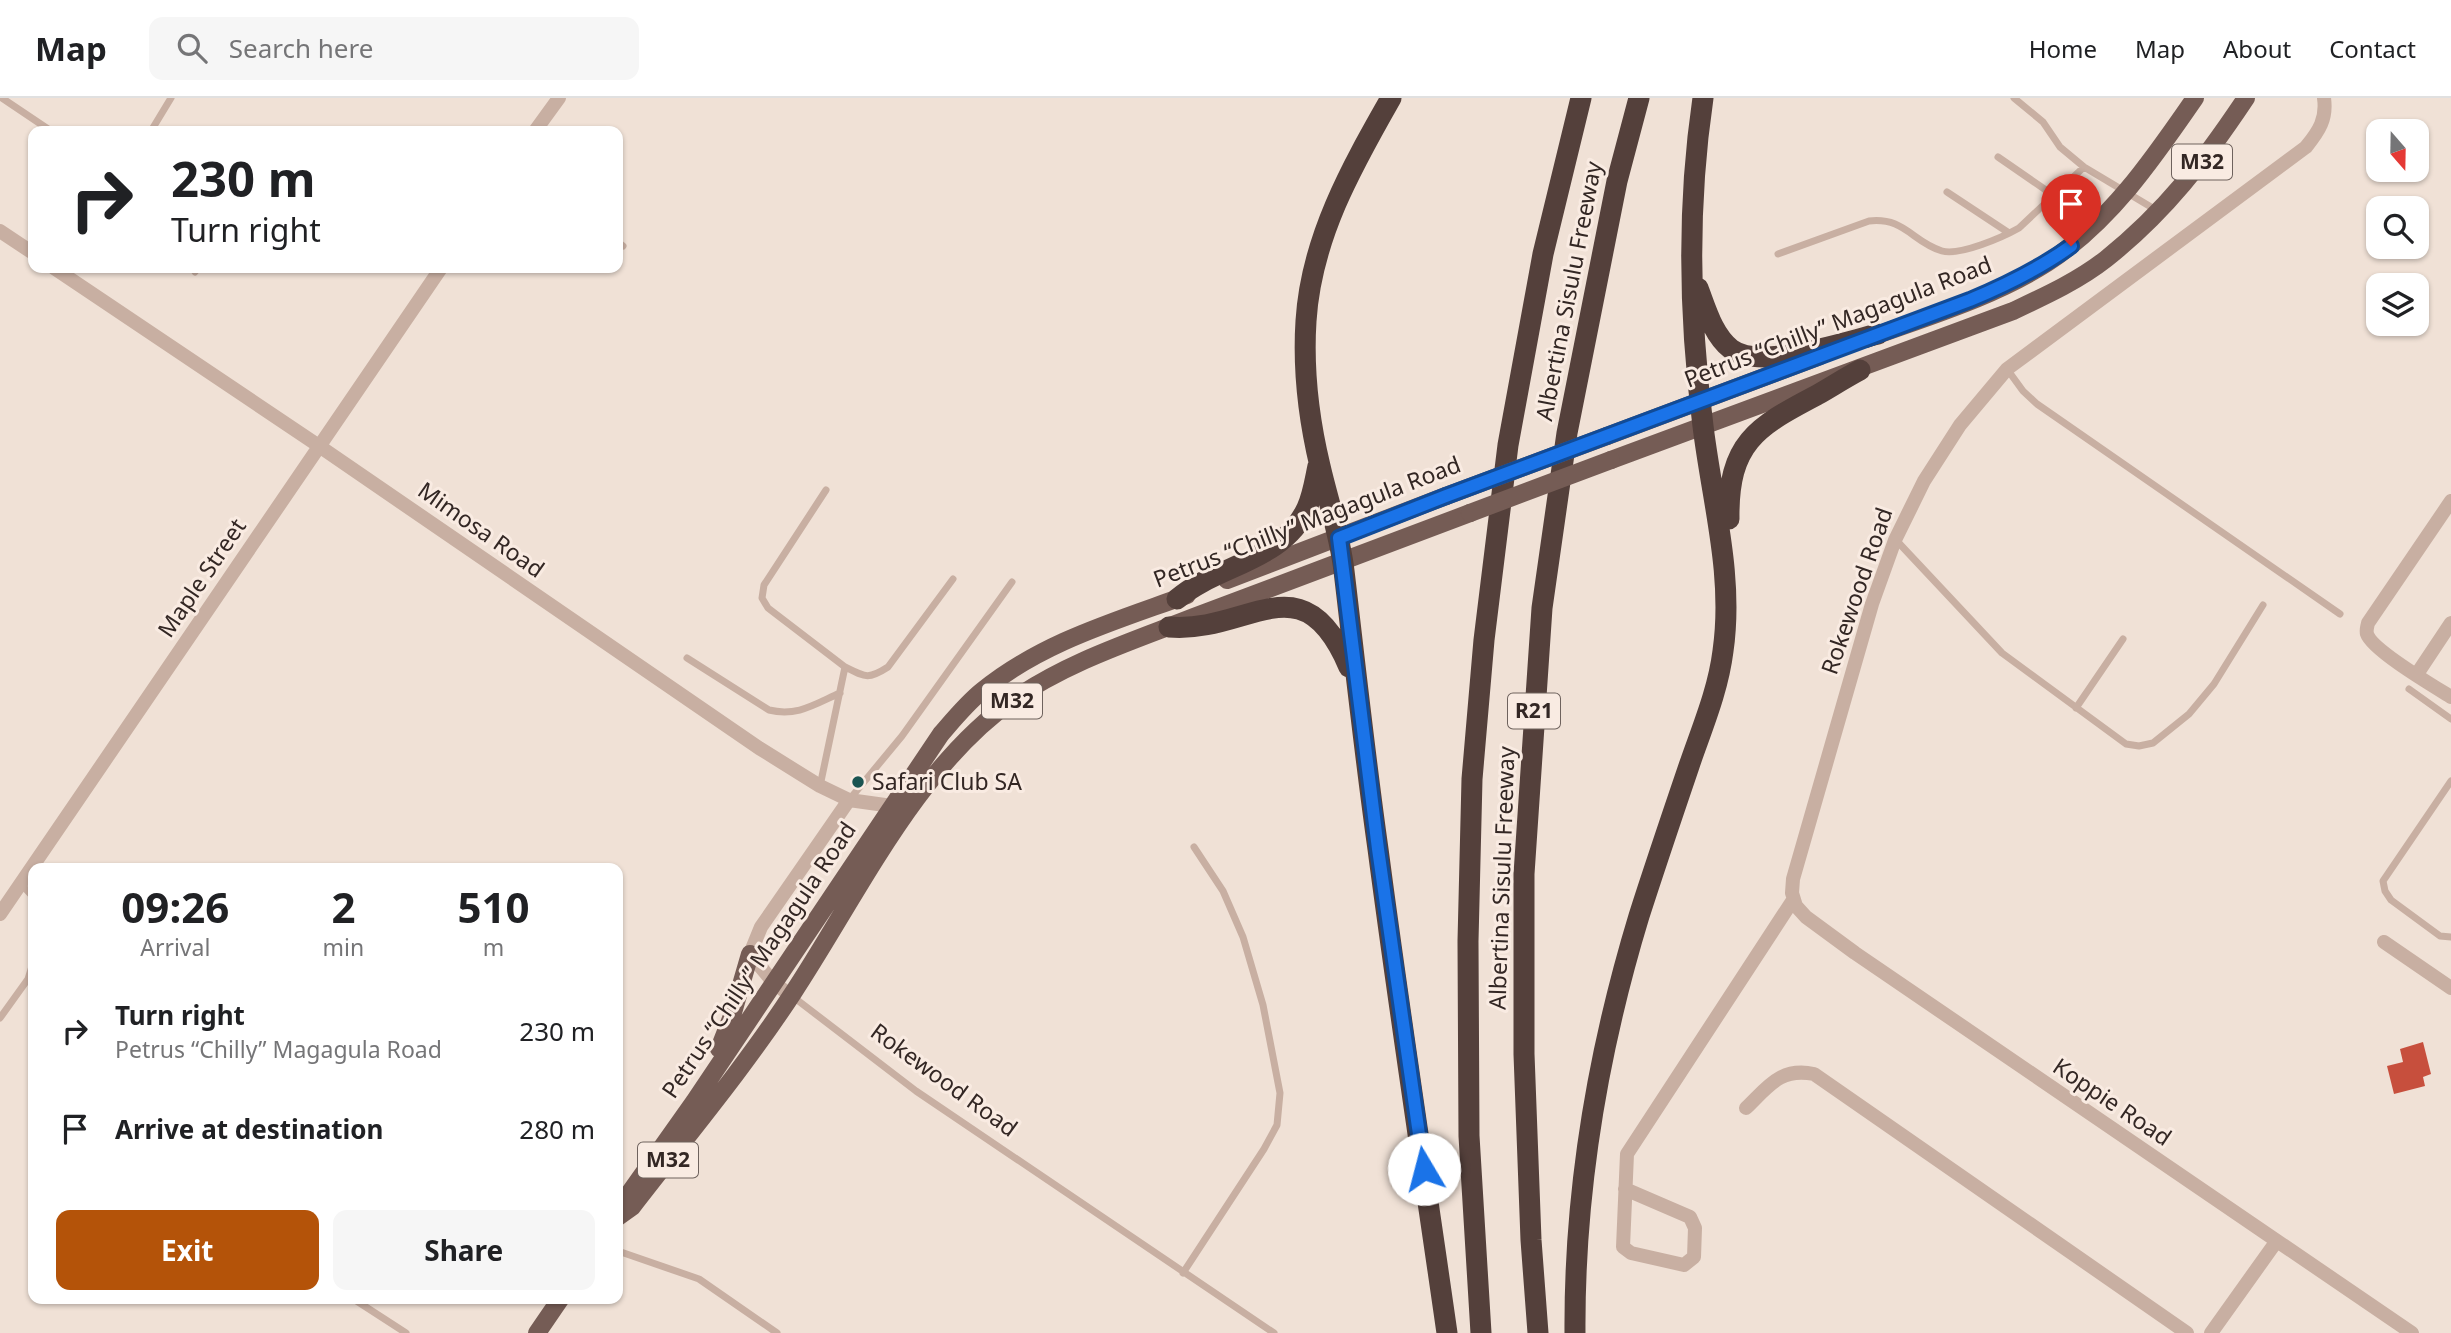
<!DOCTYPE html>
<meta charset="utf-8">
<style>
:root{--surface:#fff;--page:#f6f6f6;--text:#202124;--muted:#757577;--line:#e0e0e0;--accent:#b45309}
body{margin:0;font-family:"Noto Sans",sans-serif;background:var(--page);color:var(--text);height:100vh;display:flex;flex-direction:column;font-size:26px;white-space:nowrap}
*{box-sizing:border-box;margin:0}
p{font-size:23px;color:var(--muted)}
.icon{flex:none;width:38px;height:38px;fill:none;stroke:currentColor;stroke-width:2;stroke-linecap:round;stroke-linejoin:round}
.map{position:relative;flex:1;overflow:hidden}
.sheet{position:absolute;left:28px;top:765px;width:595px;height:441px;display:flex;flex-direction:column;background:var(--surface);border-radius:14px;box-shadow:0 2px 5px #0004}
.sheet>*{flex:none}
.guide{position:absolute;left:28px;top:28px;width:595px;height:147px;border-radius:14px;box-shadow:0 2px 5px #0004;background:#fff;color:var(--text);overflow:hidden}
.needle{width:46px;rotate:160deg}
.fabs{position:absolute;left:2366px;top:21px;display:grid;gap:14px}
.fabs a{display:grid;place-items:center;width:63px;height:63px;border-radius:14px;background:var(--surface);box-shadow:0 2px 5px #0004;font-size:35px}
.pin{position:absolute;display:grid;place-items:center;width:60px;height:60px;color:#fff;margin:-72px -30px;border-radius:50% 50% 50% 0;rotate:-45deg;box-shadow:0 0 7px #0007}
.pin .icon{rotate:45deg}
.me{position:absolute;width:77px;margin:-38px;rotate:352deg;stroke-linejoin:round;filter:drop-shadow(0 0 5px #0008)}
.turn{display:flex;align-items:center;gap:24px;height:147px;padding:0 28px;font-size:32px}
.turn .icon{width:91px;height:91px;stroke-width:2.5}
.turn b{display:block;font-size:49px;line-height:60px}
.eta{display:flex;justify-content:space-evenly;align-items:center;height:119px;text-align:center}
.eta b{font-size:42px;font-weight:700;line-height:49px}
.action{display:flex;gap:14px;margin-top:auto;padding:14px 28px}
.action a{flex:1;height:80px;border-radius:14px;background:var(--accent);color:#fff;font-size:28px;font-weight:700;line-height:80px;text-align:center}
.action a+a{background:var(--page);color:var(--text)}
ul{padding:0;list-style:none}
li{display:flex;align-items:center;gap:21px;height:98px;padding:0 28px}
li div{flex:1}
li b{display:block;font-size:26px}
li em{font-style:normal}
header{display:flex;align-items:center;gap:42px;box-sizing:border-box;height:98px;padding:0 35px;background:var(--surface);border-bottom:2px solid var(--line)}
header strong{font-size:33px}
nav{display:flex;gap:38px;margin-inline-start:auto;font-size:24px}
.search{width:490px;height:63px;background:var(--page);display:flex;align-items:center;gap:18px;box-sizing:border-box;padding:0 24px;border-radius:14px;color:var(--muted);font-size:26px}
.map>svg:first-child{display:block}
.building{fill:#c74f3d}
.lines{fill:none;stroke-linecap:round;stroke-linejoin:round}
.service{stroke:#c8afa2;stroke-width:7}
.minor{stroke:#c8afa2;stroke-width:14}
.primary{stroke:#755c55;stroke-width:18}
.motorway{stroke:#54403b;stroke-width:21}
.primary-bridge{stroke:#755c55;stroke-width:18}
.route-casing{stroke:#114b97;stroke-width:18}
.route{stroke:#1a73e8;stroke-width:12}
.poi-dot{fill:#1a5451;stroke:#f9ebe2;stroke-width:2.5}
.labels{text-anchor:middle;stroke-width:6;stroke-linejoin:round;paint-order:stroke}
.shield{fill:#f9ebe2;stroke:#6e625d;stroke-width:2}
.shield-label{font-size:21px;font-weight:bold;fill:#332724}
.street-label{font-size:23px;fill:#332724;stroke:#f9ebe2}
.poi-label{font-size:23px;fill:#332724;stroke:#f9ebe2;text-anchor:start}
</style>
<header>
<strong>Map</strong>
<div class="search"><svg class="icon" aria-label="search" viewBox="0 0 24 24"><circle cx="10" cy="10" r="6"/><path d="M15 15l6 6"/></svg>Search here</div>
<nav><a>Home</a><a>Map</a><a>About</a><a>Contact</a></nav>
</header>
<div class="map">
<svg width="2451" height="1235" viewBox="0 0 2451 1235">
<rect width="100%" height="100%" fill="#f0e1d6"/>
<path class="building" d="M2423,944L2431,976L2423,979L2425,988L2394,996L2387,968L2403,964L2400,951Z"/>
<g class="lines">
<path class="service" d="M2,0L51,33
M2014,0L2043,24L2060,49L2084,69L2156,112
M151,33L171,0
M1998,59L2053,97
M1947,94L2009,135
M618,144L623,148
M1778,156L1869,123C1905,119 1912,144 1942,153C1960,158 2003,139 2019,130L2084,69
M193,170L195,174
M2007,271L2023,293L2037,306L2340,516
M1896,442L2002,555L2126,646L2139,648L2153,645L2189,616L2214,586L2263,507
M687,560L769,612C797,619 815,606 840,595
M845,569C865,579 868,582 888,569L953,481
M2409,591L2451,621
M2076,610L2123,541
M2451,683L2383,783L2385,793L2391,802L2440,838L2451,839
M820,688L845,569L768,510L762,500L764,487L826,392
M849,702L902,638L1012,484
M21,786L33,799
M792,898L916,993L1274,1235
M0,920L28,881L33,865
M618,1153L699,1181L777,1235
M1183,1175L1264,1051L1277,1027L1280,995L1263,907L1243,839L1223,793L1194,749
M352,1200L406,1235"/>
<path class="minor" d="M2324,0C2327,21 2319,33 2306,49L2007,271L1960,327L1924,383L1895,442L1872,506L1793,781L1792,795L1796,808L1806,819L1855,855L2412,1235
M535,33L559,0
M0,133L33,155
M54,170L319,348L759,650L820,688L849,702L892,708
M2451,403L2368,525C2367,530 2366,532 2367,536C2372,552 2435,589 2451,599
M2417,576L2451,525
M0,816L441,170
M2384,844L2451,890
M791,898L773,884L750,856L761,829L849,702
M1746,1010C1768,989 1780,969 1814,976L2187,1235
M1625,1091L1690,1119L1695,1130L1694,1159L1684,1167L1631,1155L1623,1149L1627,1056L1793,802
M2211,1235L2276,1144"/>
<path class="primary" d="M1866,241C1926,219 1992,200 2047,165C2110,124 2153,61 2195,0
M1607,338L1820,258
M1611,362L2013,213C2045,198 2078,183 2106,161C2166,113 2204,63 2246,0
M1227,482L1446,398
M719,951L732,918L750,856
M621,1107L694,1004L941,636C954,621 967,605 982,593C1042,544 1116,523 1187,497
M618,1119L632,1109C686,1039 744,970 793,895C857,798 916,670 1013,602C1067,564 1133,543 1194,519C1286,484 1378,450 1470,415
M537,1235L561,1200"/>
<path class="motorway" d="M1391,0C1351,70 1311,141 1306,223C1303,270 1309,322 1320,368C1328,403 1340,437 1344,473C1355,566 1365,659 1378,751C1399,912 1424,1074 1447,1235
M1698,190C1706,211 1713,237 1731,251C1760,273 1844,244 1878,236
M1729,421C1728,345 1756,329 1817,297C1831,289 1845,280 1860,272
M1177,501C1218,466 1282,464 1307,410C1313,397 1315,382 1318,368
M1169,529C1249,536 1302,459 1349,569
M1481,1235L1469,1038L1468,843L1472,681L1484,542L1508,347L1543,156L1581,0
M1538,1235L1531,1142L1524,956V776L1542,510L1567,335L1617,83L1639,0
M1575,1235C1574,1093 1598,953 1639,818C1655,768 1672,718 1689,668C1702,630 1718,593 1723,553C1734,477 1712,403 1703,328C1689,219 1687,108 1703,0"/>
<path class="primary-bridge" d="M1446,398L1607,338
M1470,415L1611,362"/>
</g>
<g class="lines">
<defs>
<path id="route" d="M1424,1071L1378,751L1339,440L1446,398L1970,202C2006,187 2039,171 2071,148"/>
</defs>
<use href="#route" class="route-casing"/>
<use href="#route" class="route"/>
</g>
<circle class="poi-dot" cx="858" cy="684" r="7"/>
<g class="labels">
<g class="shield">
<rect x="2172" y="46.5" width="60" height="35" rx="5"/>
<rect x="982" y="585.5" width="60" height="35" rx="5"/>
<rect x="1508" y="595.5" width="52" height="35" rx="5"/>
<rect x="638" y="1044.5" width="60" height="35" rx="5"/>
</g>
<g class="shield-label">
<text x="2202" y="71">M32</text>
<text x="1012" y="610">M32</text>
<text x="1534" y="620">R21</text>
<text x="668" y="1069">M32</text>
</g>
<g class="street-label">
<text transform="translate(1569 193) rotate(-79)" y="8">Albertina Sisulu Freeway</text>
<text transform="translate(1838 224) rotate(-21)" y="8">Petrus “Chilly” Magagula Road</text>
<text transform="translate(1307 424) rotate(-21)" y="8">Petrus “Chilly” Magagula Road</text>
<text transform="translate(481 432) rotate(35)" y="8">Mimosa Road</text>
<text transform="translate(202 480) rotate(-56)" y="8">Maple Street</text>
<text transform="translate(1857 493) rotate(-71)" y="8">Rokewood Road</text>
<text transform="translate(1502 780) rotate(-88)" y="8">Albertina Sisulu Freeway</text>
<text transform="translate(759 862) rotate(-56)" y="8">Petrus “Chilly” Magagula Road</text>
<text transform="translate(944 982) rotate(36)" y="8">Rokewood Road</text>
<text transform="translate(2112 1004) rotate(34)" y="8">Koppie Road</text>
</g>
<g class="poi-label">
<text x="872" y="692">Safari Club SA</text>
</g>
</g>
</svg>
<div class="fabs">
<a><svg class="needle" viewBox="-14 -14 28 28"><path d="M0-13l5 13h-10z" fill="#e53935"/><path d="M0 13l5-13h-10z" fill="#757577"/></svg></a>
<a><svg class="icon" aria-label="search" viewBox="0 0 24 24"><circle cx="10" cy="10" r="6"/><path d="M15 15l6 6"/></svg></a>
<a><svg class="icon" aria-label="layers" viewBox="0 0 24 24"><path d="M12 4l9 5-9 5-9-5zM3 14l9 5 9-5"/></svg></a>
</div>
<div class="pin" style="left:2071px;top:148px;background:#d93025"><svg class="icon" aria-label="arrive" viewBox="0 0 24 24"><path d="M6 21V4h12l-3 4 3 4H6"/></svg></div>
<svg class="me" style="left:1424px;top:1071px" viewBox="-20 -20 40 40"><circle r="19" fill="#fff"/><path d="M0-13L10 11 0 6-10 11z" fill="#1a73e8"/></svg>
<div class="guide">
<div class="turn"><svg class="icon" aria-label="right" viewBox="0 0 24 24"><path d="M7 20v-9h11M14 6l5 5-5 5"/></svg><div><b>230 m</b>Turn right</div></div>
</div>
<section class="sheet">
<div class="eta">
<div><b>09:26</b><p>Arrival</p></div>
<div><b>2</b><p>min</p></div>
<div><b>510</b><p>m</p></div>
</div>
<ul>
<li><svg class="icon" aria-label="right" viewBox="0 0 24 24"><path d="M7 20v-9h11M14 6l5 5-5 5"/></svg><div><b>Turn right</b><p>Petrus “Chilly” Magagula Road</p></div><em>230 m</em></li>
<li><svg class="icon" aria-label="arrive" viewBox="0 0 24 24"><path d="M6 21V4h12l-3 4 3 4H6"/></svg><div><b>Arrive at destination</b></div><em>280 m</em></li>
</ul>
<div class="action"><a>Exit</a><a>Share</a></div>
</section>
</div>
